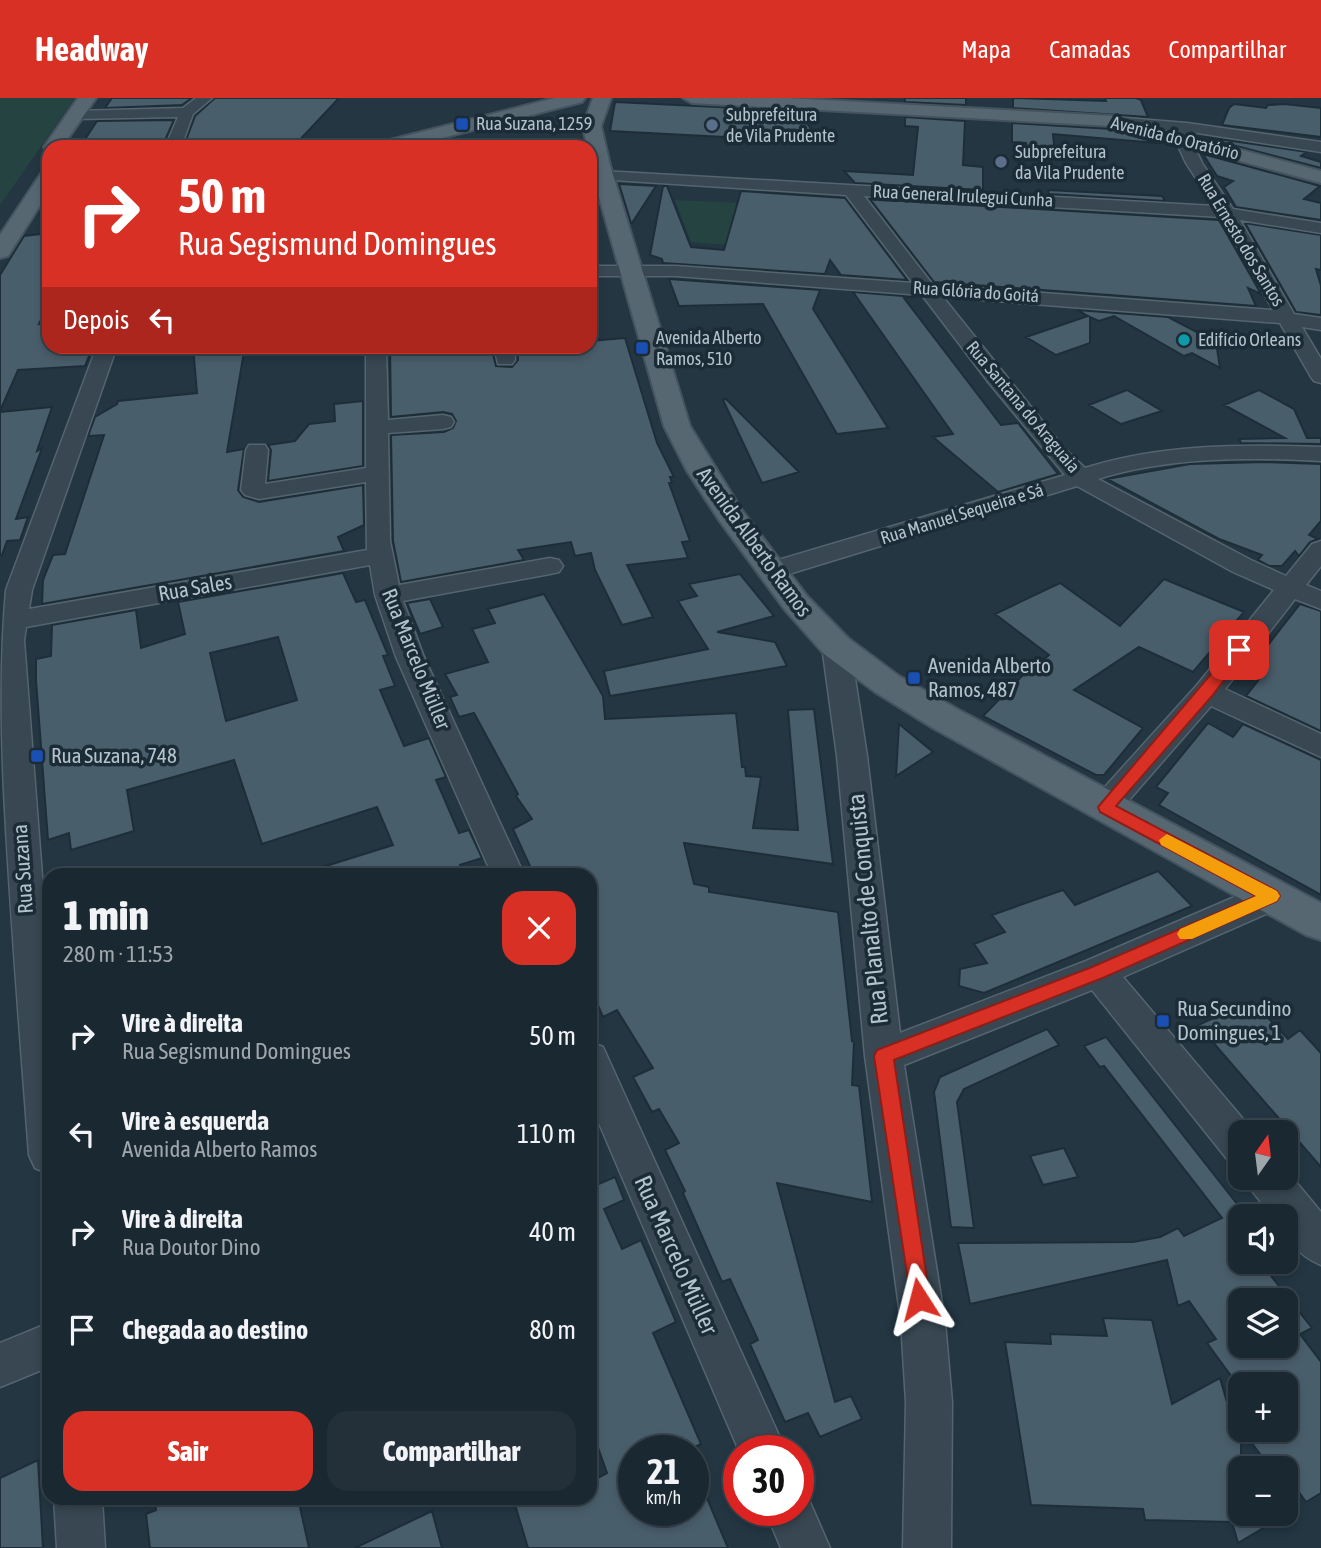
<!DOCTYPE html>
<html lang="pt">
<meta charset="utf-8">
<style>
:root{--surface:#1a2832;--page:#23303a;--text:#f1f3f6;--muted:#9fa6ac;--line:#38444d;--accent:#d93025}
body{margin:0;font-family:"Asap Condensed",sans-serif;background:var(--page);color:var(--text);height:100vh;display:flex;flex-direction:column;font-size:26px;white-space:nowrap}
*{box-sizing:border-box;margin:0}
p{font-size:23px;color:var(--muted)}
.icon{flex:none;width:38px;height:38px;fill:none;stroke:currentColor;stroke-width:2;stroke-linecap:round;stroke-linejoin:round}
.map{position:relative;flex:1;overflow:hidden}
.details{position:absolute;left:42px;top:770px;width:555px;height:637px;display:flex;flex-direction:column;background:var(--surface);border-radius:21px;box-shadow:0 4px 10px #0003,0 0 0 2px var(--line)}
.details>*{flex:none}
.top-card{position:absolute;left:42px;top:42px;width:555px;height:214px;border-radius:21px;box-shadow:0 4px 10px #0003,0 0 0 2px var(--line);background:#d93025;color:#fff;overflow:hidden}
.needle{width:46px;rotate:14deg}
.fabs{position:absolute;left:1228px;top:1022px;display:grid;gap:14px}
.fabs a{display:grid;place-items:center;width:70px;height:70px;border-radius:14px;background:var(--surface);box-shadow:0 4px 10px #0003,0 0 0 2px var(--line);font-size:35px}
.speed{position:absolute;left:618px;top:1337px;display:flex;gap:14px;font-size:35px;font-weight:700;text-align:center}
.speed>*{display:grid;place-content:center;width:91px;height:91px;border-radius:50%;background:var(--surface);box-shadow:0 4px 10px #0003,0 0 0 2px var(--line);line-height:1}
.speed small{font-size:18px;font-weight:400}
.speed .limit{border:10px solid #d22;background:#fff;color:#111}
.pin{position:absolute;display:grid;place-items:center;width:60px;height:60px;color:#fff;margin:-30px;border-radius:14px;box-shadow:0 4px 10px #0006}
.me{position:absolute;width:77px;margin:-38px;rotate:351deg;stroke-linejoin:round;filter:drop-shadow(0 0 5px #0008)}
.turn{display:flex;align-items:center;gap:24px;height:147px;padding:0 21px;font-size:32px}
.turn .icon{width:91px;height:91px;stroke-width:2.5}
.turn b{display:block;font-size:49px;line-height:60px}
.then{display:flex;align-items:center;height:66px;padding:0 21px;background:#0003;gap:14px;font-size:26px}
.round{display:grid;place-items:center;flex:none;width:74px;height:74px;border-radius:21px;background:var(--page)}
.head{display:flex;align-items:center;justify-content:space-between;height:119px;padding:0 21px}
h1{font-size:42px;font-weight:800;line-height:52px}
.primary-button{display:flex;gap:14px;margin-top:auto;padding:14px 21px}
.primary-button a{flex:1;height:80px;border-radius:21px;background:var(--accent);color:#fff;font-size:28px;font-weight:800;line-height:80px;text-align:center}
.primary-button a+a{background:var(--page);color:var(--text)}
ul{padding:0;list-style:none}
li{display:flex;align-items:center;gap:21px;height:98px;padding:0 21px}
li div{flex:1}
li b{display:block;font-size:26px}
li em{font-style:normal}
header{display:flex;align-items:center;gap:42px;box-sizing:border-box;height:98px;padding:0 35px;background:var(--accent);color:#fff}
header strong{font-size:33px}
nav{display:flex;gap:38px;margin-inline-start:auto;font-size:24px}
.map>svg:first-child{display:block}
.green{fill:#254341}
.building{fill:#495e6b;stroke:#1e2e39;stroke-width:2;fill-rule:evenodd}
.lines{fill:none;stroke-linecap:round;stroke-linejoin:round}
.minor-casing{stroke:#55656f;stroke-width:3}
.major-casing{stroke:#44535e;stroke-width:4}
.minor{fill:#384752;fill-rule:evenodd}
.major{fill:#566772;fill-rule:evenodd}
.route{fill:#d93025;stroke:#8d1f18;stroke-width:2}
.slow{fill:#f59e0b}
.transit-dot{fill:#1a4fb4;stroke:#1c2c37;stroke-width:2.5}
.service-dot{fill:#5c6f8a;stroke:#1c2c37;stroke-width:2.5}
.culture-dot{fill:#0f9aa8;stroke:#1c2c37;stroke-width:2.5}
.labels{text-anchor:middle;stroke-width:7;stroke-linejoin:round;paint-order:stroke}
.far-poi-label{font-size:18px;fill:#b4c2cc;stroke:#1c2c37;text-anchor:start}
.far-street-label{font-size:18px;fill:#b4c2cc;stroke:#1c2c37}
.street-label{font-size:21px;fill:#b4c2cc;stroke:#1c2c37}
.poi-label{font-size:21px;fill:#b4c2cc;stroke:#1c2c37;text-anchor:start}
.near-street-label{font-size:24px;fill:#b4c2cc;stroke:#1c2c37}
</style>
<header>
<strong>Headway</strong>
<nav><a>Mapa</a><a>Camadas</a><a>Compartilhar</a></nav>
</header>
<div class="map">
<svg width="1321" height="1450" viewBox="0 0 1321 1450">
<rect width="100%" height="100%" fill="#233642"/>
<path class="green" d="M0,0H75L0,107Z
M675,102L744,105L725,147L691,144Z"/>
<path class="building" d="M112,0H192L182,7L105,10Z
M215,0H339L293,49L185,45L195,18Z
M905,0H966V7L905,4Z
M1013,0L1106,3L1105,0H1136L1141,2L1148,19L1013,10Z
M615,4L797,13L822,44L610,33Z
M1234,6L1266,10L1268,7L1284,6L1321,10V39L1222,27L1229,10Z
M905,19L965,23L963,67L983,69V92L855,85L844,73L913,77L918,29L905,28Z
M174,22L162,49H80L97,23Z
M1012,25L1112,31L1157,45L1053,36L1055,55L1027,53L1026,45L1012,44Z
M1198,38L1307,54L1301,58L1321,64V70Z
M1203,56L1320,88L1304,101L1321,105V122L1236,109L1224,89L1233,83L1217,78Z
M619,86L656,88L632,125H631Z
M663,88H667L691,149L724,152L741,93L845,100L907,182L841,177L830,162L825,176L663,165L662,161L650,157Z
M1048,92L1162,98L1165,103L1049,96Z
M870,101L1219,122L1261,196L1248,190L1256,208L934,184Z
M1245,125L1321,137V172L1316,171L1321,188V217L1296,214Z
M49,135V205L39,226L49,225V248H93L85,268L18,272L0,313V177L24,138Z
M669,181L820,192L813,211L888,330L837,336L763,206L679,208Z
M853,194L916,199L904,200L1001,327L1018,325L1058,376L998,394L933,339L953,336Z
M1077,212L1168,219L1216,244L1220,270L1192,255L1184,258L1114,218L1099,223L1090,219V245L1056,257L1026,239L1088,218Z
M625,240L657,345L674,379H670L672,385H669L690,443L682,444L688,460L627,467L653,519L622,527L595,472L591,455L575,458L571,444L518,452L524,462L401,484L393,443L391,337L444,334L453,330L456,323L452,316L443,314L391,319L390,248H491L496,268L512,269L518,262L517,248H590V243Z
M193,248H245L227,354L244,351L238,392L243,399L259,404L363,387L364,427L338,439L344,453L42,506L43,482L53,457L65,456L104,337L88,338L95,319L117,306L118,303L197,295Z
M1127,292L1162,313L1121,326L1089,307Z
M1259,292L1294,311L1307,340H1321V346L1241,345L1239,341L1285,340L1224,307Z
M726,301L799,374L762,385L723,302Z
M363,303V368L268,383L271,352L268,347L295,343L309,326L335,323L334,306Z
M52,309L37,353L42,350L16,421L28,419L20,442L7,443L2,457L0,456V314Z
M1266,364L1321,366V423L1309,437L1318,441L1310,444L1299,458L1295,453L1282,468H1269L1258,462L1262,457L1219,441L1107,381L1190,366Z
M343,475L356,504L365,502L388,557L383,558L395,588L380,592L404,648L429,640L446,679L436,682L459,735L469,732L482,760L460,767L464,777H314L313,772L393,747L377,709L262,746L234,662L127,692L134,733L71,752L69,735L48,742L36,582V561L51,558L52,527L136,512L141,550L185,536L178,504ZM278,539L297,602L226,623L210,555Z
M740,476L774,518L717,534L775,544L787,568L610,598L604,573L708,551L678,503L697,498L689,486Z
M1164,481L1244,514L1193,574L1139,549L1074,592L1143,630L1104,677H1096L983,618L1022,578L1049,557L995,516L1060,485L1120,528Z
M544,496L603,598L605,621L736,615L742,669H745L746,678L761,679L753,730L798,732L788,612L814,611L833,766L684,745L694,786L709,789V794L838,814L852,943L854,944L852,987L859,988L872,1104L777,1085L835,1304L851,1298L862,1321L820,1339L808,1315L785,1324L750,1246L758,1242L730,1181L722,1184L683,1095L685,1093L665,1052L679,1045L659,1011L652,1014L633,979L653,970L617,912L603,919L590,889V777H534L513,731L532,721L516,698L518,696L474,615L459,619L450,599L457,597L445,576L488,564L472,531L495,525L488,511Z
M430,501L443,529L420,536L407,505Z
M1300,506L1321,513V633L1246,598L1267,571L1254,565Z
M1208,625L1233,639L1243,626L1321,662V797L1159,707L1168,695L1156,689Z
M899,626L933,654L896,678Z
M1158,773L1192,808L984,895L959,888L960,871L987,865L974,846L1005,834L992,817L1063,792L1075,807Z
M1252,903L1288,941L1300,932L1321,955V1069L1198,927Z
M1047,931L1059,947L964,991L957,1004L974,1130L951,1129L934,994L940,979Z
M1106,939L1241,1111V1164H1260L1312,1230L1300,1236L1321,1264V1395L1306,1404L1286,1376V1370L1280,1367L1277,1369L1274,1365L1269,1368L1242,1332H1286V1286H1237L1207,1245L1216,1241L1189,1203L1178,1208L1167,1162L970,1206L958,1145L1133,1144L1160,1139L1178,1130L1184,1138L1222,1120L1104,968L1100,969L1084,948ZM1241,1202H1286V1248H1241Z
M1064,1050L1078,1079L1043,1087L1030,1058Z
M590,1079L594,1088L615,1079L624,1102L604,1111L622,1151L641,1142L665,1198L676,1224L653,1235L701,1346L687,1353H634V1412H693V1367L728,1450H528L513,1400H590V1384L607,1375L590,1327Z
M1103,1220L1152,1222L1172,1306L1220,1280L1235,1332H1241V1416H1287L1238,1445L1232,1424L1145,1422L1143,1411L1031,1407L1005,1244L1051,1246L1050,1236L1107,1238Z
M38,1362L43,1450H0V1380Z
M155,1400H298L309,1450H150L146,1416L156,1412Z
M432,1413L442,1450H355Z"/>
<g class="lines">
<defs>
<path id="minor" d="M196,0H212L193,16L181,49H165L178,19L76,21L69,17L76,13L183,10Z
M1113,19L1187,25L1321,44V54L1191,34L1189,37L1202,65L1233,111L1321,125V135L1240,122L1294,216L1321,220V232L1302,229L1321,261V285L1314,283L1311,279L1280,225L943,199L1064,350L1085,370C1159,346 1243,346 1321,349V363C1250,359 1166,359 1098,381L1251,462L1286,478L1312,446L1321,443V468L1306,487L1321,493V511L1295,501L1225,591L1321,636V659L1211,608L1116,717L1105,721L1094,717L1089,709L1094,701L1197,587L1274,492L1233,474L1077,388L779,479L770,481L761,479L757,473L761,467L1065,377L989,285L922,197L676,178H590V168H676L913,185L846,97L597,81L595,78L597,75L603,73L1214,108L1186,65L1173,37L1177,33L1108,26L1106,23L1108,20ZM864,98L1221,119L1273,212L933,187Z
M97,248H117L32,492L29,511L367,452L366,384L259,401L245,397L241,392L246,352L249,347H265L268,352L265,386L366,370V248H386L388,322L443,317L451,319L454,324L451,329L443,331L388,335L390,443L399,487L550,460L559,462L563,468L559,474L550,476L403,503L424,559L524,777H492L396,559L375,497L370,467L26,529L24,542L49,869V1076L35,1070L29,1057C20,936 10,815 4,694C1,628 0,558 6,492Z
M494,248H514L515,262L512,266H498Z
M836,539L846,542L850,548L867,658L900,935L1086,863L1260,788L1272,785L1284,788L1289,798L1284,808L1123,879L1254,1034H1241V1067L1227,1061L1092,892L904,967L945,1224L952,1304L951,1450H903L906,1304L901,1224L865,958L837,658L822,548L826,542Z
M590,944L603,949L786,1353H739L590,1004Z
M1286,1072L1321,1114V1167C1298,1157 1286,1143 1286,1118H1272L1253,1094L1247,1080H1286Z
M49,1225V1269L0,1289V1245Z
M798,1392L806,1395L830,1450H781L765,1412H798Z
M54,1400H102L105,1450H57Z"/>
<path id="major" d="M78,0H96L62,49H49V54L46,53L44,49Z
M555,0H585L582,4L407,49H376L378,45Z
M593,0H611L601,28L610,67L690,328L741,411L807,498L848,540L899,578L959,612L1321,805V842L1306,837L933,630L875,594L824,556L785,512L719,422L687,373L664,328L590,67V49H587L583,28Z
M683,0H788L1113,18L1321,73V85L1112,28L692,5Z
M49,72V93L8,158L0,160V137L42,74Z"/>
</defs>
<use href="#minor" class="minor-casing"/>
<use href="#major" class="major-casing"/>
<use href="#minor" class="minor"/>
<use href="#major" class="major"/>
</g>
<path class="route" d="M1239,548L1246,552L1244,556L1212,598L1116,708L1277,793L1280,798L1277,803L1105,879L894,962L930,1201L927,1209L919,1212L912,1209L874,958L877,952L1092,869L1256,798L1100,714L1098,709L1234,549Z"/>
<path class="slow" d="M1167,736L1277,793L1280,798L1277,803L1192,841H1180L1177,836L1180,831L1256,798L1161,747L1159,742Z"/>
<g class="transit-dot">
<rect x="455" y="19" width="14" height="14" rx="3.5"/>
<rect x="635" y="243" width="14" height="14" rx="3.5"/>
<rect x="907" y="573" width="14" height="14" rx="3.5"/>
<rect x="30" y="651" width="14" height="14" rx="3.5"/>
<rect x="1156" y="916" width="14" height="14" rx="3.5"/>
</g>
<g class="service-dot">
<circle cx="712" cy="27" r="7"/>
<circle cx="1001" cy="64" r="7"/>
</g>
<circle class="culture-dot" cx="1184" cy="242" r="7"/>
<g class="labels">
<g class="far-poi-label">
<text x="726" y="23">Subprefeitura<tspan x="726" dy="21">de Vila Prudente</tspan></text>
<text x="476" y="32">Rua Suzana, 1259</text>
<text x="1015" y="60">Subprefeitura<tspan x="1015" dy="21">da Vila Prudente</tspan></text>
<text x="656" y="246">Avenida Alberto<tspan x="656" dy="21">Ramos, 510</tspan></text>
<text x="1198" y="248">Edifício Orleans</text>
</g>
<g class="far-street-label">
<text transform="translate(1175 40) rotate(14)" y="6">Avenida do Oratório</text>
<text transform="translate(963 98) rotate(3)" y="6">Rua General Irulegui Cunha</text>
<text transform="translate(1241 142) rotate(59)" y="6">Rua Ernesto dos Santos</text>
<text transform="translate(976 194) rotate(4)" y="6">Rua Glória do Goitá</text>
<text transform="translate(1023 309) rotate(50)" y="6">Rua Santana do Araguaia</text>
<text transform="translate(962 416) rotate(-17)" y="6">Rua Manuel Sequeira e Sá</text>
</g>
<g class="street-label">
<text transform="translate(754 444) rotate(54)" y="7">Avenida Alberto Ramos</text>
<text transform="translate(195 490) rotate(-10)" y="7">Rua Sales</text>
<text transform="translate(416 561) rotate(68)" y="7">Rua Marcelo Müller</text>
<text transform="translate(23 771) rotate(-94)" y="7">Rua Suzana</text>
</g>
<g class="poi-label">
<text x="928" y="575">Avenida Alberto<tspan x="928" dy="24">Ramos, 487</tspan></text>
<text x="51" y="665">Rua Suzana, 748</text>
<text x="1177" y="918">Rua Secundino<tspan x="1177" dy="24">Domingues, 1</tspan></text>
</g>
<g class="near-street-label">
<text transform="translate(868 811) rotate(-96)" y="8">Rua Planalto de Conquista</text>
<text transform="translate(676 1157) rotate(66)" y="8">Rua Marcelo Müller</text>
</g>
</g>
</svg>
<div class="fabs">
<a><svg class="needle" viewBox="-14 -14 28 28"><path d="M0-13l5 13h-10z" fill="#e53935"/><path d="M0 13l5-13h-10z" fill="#9fa6ac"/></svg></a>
<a><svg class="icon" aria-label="sound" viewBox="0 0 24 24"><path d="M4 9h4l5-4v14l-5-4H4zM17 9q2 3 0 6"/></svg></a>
<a><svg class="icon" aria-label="layers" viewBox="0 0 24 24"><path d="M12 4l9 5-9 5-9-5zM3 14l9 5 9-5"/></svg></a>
<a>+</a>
<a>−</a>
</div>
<div class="speed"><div>21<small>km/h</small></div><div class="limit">30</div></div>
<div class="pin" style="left:1239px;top:552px;background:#d93025"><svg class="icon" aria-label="arrive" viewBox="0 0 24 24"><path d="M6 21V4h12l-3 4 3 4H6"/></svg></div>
<svg class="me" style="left:919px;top:1201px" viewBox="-20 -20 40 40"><path d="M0-17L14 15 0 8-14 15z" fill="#d93025" stroke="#fff" stroke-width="4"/></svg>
<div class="top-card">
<div class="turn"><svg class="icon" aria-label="right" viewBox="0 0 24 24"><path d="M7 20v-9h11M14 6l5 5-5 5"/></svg><div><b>50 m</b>Rua Segismund Domingues</div></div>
<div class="then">Depois<svg class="icon" aria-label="left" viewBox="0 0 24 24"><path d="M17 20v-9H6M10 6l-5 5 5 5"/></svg></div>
</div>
<section class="details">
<div class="head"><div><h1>1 min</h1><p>280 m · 11:53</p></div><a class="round" style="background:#d93025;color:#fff"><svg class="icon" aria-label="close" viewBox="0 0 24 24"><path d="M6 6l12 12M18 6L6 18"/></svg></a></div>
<ul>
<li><svg class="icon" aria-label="right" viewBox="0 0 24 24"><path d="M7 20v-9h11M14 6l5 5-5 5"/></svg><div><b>Vire à direita</b><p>Rua Segismund Domingues</p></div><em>50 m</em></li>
<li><svg class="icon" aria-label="left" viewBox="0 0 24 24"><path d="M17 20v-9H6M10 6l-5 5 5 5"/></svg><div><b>Vire à esquerda</b><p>Avenida Alberto Ramos</p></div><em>110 m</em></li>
<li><svg class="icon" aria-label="right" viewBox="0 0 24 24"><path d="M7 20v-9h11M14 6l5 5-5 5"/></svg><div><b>Vire à direita</b><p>Rua Doutor Dino</p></div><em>40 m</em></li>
<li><svg class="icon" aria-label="arrive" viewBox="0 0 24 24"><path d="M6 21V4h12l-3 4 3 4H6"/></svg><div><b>Chegada ao destino</b></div><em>80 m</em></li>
</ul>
<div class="primary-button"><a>Sair</a><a>Compartilhar</a></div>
</section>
</div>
